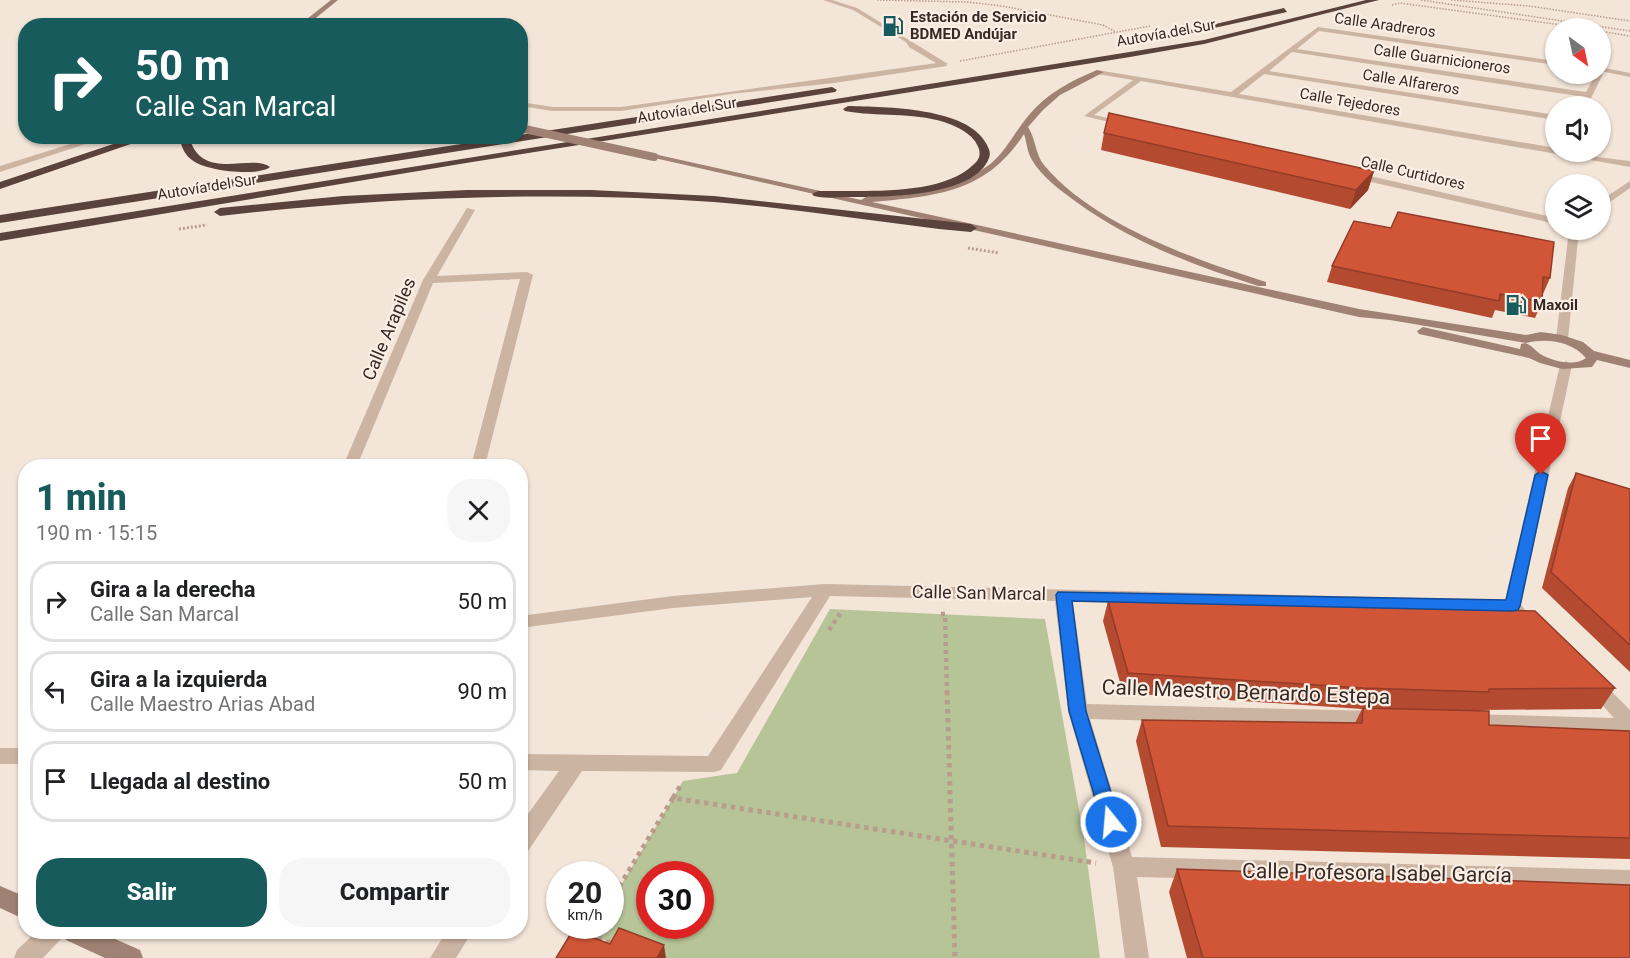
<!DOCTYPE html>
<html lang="es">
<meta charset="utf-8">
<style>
:root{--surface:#fff;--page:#f6f6f6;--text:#202124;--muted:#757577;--line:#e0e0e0;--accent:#185b5c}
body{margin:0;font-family:Roboto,sans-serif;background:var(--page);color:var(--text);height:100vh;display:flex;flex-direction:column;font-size:22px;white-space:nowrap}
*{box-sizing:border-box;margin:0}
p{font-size:20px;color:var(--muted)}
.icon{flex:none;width:33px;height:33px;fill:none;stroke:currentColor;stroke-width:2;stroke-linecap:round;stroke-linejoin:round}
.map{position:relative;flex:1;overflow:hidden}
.details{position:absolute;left:18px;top:459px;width:510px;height:480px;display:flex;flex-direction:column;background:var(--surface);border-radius:24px;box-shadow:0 2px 4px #0004}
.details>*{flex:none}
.banner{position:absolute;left:18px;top:18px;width:510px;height:126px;border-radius:24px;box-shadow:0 2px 4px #0004;background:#185b5c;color:#fff;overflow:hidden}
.needle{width:39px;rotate:147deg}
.tools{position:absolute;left:1545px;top:18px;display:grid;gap:12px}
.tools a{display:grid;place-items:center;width:66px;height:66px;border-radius:50%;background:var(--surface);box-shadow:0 2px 4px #0004;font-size:30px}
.speed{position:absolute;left:546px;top:861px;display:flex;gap:12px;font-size:30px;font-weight:700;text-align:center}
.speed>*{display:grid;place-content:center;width:78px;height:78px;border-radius:50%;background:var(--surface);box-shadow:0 2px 4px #0004;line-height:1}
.speed small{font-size:15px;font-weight:400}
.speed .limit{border:9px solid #d22;background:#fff;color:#111}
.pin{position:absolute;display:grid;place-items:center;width:51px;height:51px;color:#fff;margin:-62px -26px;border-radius:50% 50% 50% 0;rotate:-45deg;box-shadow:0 0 6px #0007}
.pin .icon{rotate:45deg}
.me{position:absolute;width:66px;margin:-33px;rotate:343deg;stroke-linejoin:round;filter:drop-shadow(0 0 4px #0008)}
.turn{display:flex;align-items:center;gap:21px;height:126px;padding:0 18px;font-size:27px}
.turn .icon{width:78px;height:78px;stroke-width:2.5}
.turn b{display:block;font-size:42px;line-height:51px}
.round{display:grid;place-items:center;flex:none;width:63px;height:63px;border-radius:24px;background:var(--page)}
.overview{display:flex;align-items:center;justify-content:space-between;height:102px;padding:0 18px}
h1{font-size:36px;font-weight:800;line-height:45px;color:var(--accent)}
.cta{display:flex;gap:12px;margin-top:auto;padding:12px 18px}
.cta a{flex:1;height:69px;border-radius:24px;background:var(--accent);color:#fff;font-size:24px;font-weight:800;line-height:69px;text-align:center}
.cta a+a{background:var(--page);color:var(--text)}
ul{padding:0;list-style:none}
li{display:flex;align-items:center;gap:18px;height:81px;margin:0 12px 9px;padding:0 6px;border:3px solid var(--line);border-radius:24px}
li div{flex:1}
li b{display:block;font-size:22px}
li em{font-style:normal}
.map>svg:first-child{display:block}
.green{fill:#b7c497;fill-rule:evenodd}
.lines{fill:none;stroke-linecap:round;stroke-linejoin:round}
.path-far3{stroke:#b89d8d;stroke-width:1.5;stroke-dasharray:1.5 1.5;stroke-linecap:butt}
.path-far2{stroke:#b89d8d;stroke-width:3;stroke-dasharray:2 2;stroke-linecap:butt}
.path-far1{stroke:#b89d8d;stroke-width:4.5;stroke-dasharray:4 4;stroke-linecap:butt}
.path{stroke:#b89d8d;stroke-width:5;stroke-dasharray:4.5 4.5;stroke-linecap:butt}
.lane{fill:#ccb4a3;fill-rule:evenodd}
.street{fill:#ccb4a3;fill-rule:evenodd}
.secondary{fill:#a08274;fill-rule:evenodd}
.highway{fill:#59433c;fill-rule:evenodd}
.secondary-bridge{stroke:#a08274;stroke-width:8}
.wall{fill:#b44a30}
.shaded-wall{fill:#923c27}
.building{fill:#d15638;stroke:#923c27;stroke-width:1.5}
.route{fill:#1a73e8;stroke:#114b97;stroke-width:1.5}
.labels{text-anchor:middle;stroke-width:4.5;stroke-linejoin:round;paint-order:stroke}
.far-poi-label{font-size:15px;font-weight:bold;fill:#372a26;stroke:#fbefe5;text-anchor:start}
.far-street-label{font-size:15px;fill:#372a26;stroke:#fbefe5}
.street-label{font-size:18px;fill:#372a26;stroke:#fbefe5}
.near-street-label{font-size:21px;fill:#372a26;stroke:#fbefe5}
</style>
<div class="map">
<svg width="1630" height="958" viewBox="0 0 1630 958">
<rect width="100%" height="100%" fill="#f3e5d8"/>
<path class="green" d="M830,609L1045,619L1084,838L1100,958H650L591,935L597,926H610L611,902L683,781L737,773ZM650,874H700V926H650Z"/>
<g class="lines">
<path class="path-far3" d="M877,0L967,2L1002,6L1103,25L1116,32
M1421,0L1630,31
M1451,0L1529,6L1630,21
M1392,5L1400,3L1584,28
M1600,31L1630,36
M960,61L1150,26"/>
<path class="path-far2" d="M179,229L207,225
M968,248L999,253"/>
<path class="path-far1" d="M941,614H945L947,693
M829,630L842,611"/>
<path class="path" d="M947,691L955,958
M673,798L681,785
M610,902L673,798L1096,863
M597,926L591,935L614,944"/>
<path class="lane" d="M823,0H832L857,8L948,64L941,66L909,47L906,42L853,10Z
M96,136H110L0,172V166Z"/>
<path class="street" d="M1318,27L1556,61V65L1319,31L1297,49L1586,92L1596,74H1603L1587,106H1579L1584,97L1292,52L1269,71L1556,115V120L1264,74L1239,94L1556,148V152L1630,161V167L1141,81L1094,115L1130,123V127L1084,116L1133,80L1097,74V70L1231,92Z
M944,62L947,66L834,83L731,94L621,111H553L520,106V102L553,107H621Z
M1600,67L1630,73V77L1600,71Z
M1352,172L1556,218V224L1349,177V173Z
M1630,181V188L1600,209V201Z
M467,208L475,210L437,276L527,272L533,275L485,466H471L520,279L433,283L357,466H343L423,280Z
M1569,230H1579L1568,339L1562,343L1556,339Z
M1566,361L1572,365L1521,605L1528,613L1525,617C1517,620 1513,618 1507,612L1073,602L1087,704L1378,711L1385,714L1388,719L1385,724L1378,727L1090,719L1132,857L1630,870V890L1137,877L1149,958H1125L1113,867L1068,711L1055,601L830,596L721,770L714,772L582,771L528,851L520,853V825L559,771L520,770V754L708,756L812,597L673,608L520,628V616L673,596L825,584L1505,600L1560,365Z
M1594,679L1601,681L1630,710V734L1468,730L1461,727L1458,722L1461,717L1468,714L1614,718L1585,686L1587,681Z
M0,748H26V764H0Z
M36,932H64L60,940L43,958H14L17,950Z
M446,932H472L456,958H430Z"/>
<path class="secondary" d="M331,0H338L306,26H298Z
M1097,70L1104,72L1060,95L1043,110L1028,127C1036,139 1035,154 1044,165C1094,225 1194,259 1266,282V286H1258C1193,265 1131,242 1075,201C1060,190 1042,177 1032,160C1027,152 1027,143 1024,134C986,193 936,196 872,202L1359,309L1526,335L1541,332L1562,335L1583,342L1594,351L1630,360V368L1597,360L1592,367L1562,369L1540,363L1529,358L1419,334L1417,331L1423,327L1520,349L1521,344L1525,343C1532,345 1535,351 1542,355C1553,361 1575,367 1586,358C1571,341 1547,338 1526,343L1390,320L1359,317L650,157L654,154L861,200L866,197C909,193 953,191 989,165C1006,152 1015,131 1029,115C1047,93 1071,81 1097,70Z
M0,886L26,897V920L0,908Z
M62,932H99L140,950L143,958H105L66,940Z"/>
<path class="highway" d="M1366,0H1379L1204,44L1130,57L466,163L0,241V233L1204,40Z
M1284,8L1287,12L1164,39L1160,37Z
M832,87L837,90L835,92L0,223V215Z
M848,106C885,107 969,107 987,145C989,149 991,153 989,158C975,197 884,197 850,197C839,197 825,199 814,196L812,194L818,191C861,190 940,197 973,165C978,161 981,156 979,149C974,134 958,127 944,122C912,112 877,117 845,111L843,109Z
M137,136H154L0,189V182Z
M182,136H193L190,140C204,182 252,153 270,167C258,177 205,171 192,160C185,155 182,148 180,140Z
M467,190H591L714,196L971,224L977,228L971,232L939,229C864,220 789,208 714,202C549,191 384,197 220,216L214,212L220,208L343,196Z"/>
<path class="secondary-bridge" d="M520,128L654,157"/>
</g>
<path class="wall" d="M1104,133L1374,171L1368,190L1350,209L1101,150Z
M1354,221L1550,278L1543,294L1542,302L1535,318L1495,310L1492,318L1327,282L1332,266Z
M1576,473L1630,489V672L1542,588L1568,488Z
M1108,601L1615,688L1601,709L1479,710L1478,711L1489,725L1630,731V859L1161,847L1136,741L1142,720L1355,723L1362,709L1123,693L1103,621Z
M1177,869L1630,958H1187L1169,892Z"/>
<path class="shaded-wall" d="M1374,171L1368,190L1350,209L1356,190Z
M664,945L666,958H657Z"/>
<path class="building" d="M1109,113L1374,171L1356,190L1104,133Z
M1398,212L1554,242L1550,278L1543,277L1542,302L1500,294L1499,301L1332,266L1354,221L1391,228Z
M1576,473L1630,489V645L1551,572Z
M1108,601L1535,611L1615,688L1489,689V692L1363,688L1128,673Z
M1363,708L1489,711V725L1630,731V838L1168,826L1142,720L1362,723Z
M1177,869L1630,885V958H1203Z
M619,928L664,945L657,958H556L573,930L610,944Z"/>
<path class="route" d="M1541,471L1548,475L1520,606L1518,610L1512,611L1072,601L1086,711L1120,822L1118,828L1111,831L1104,828L1069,711L1056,595L1058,592L1506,600L1535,475Z"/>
<defs>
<symbol id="fuel-bare" viewBox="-9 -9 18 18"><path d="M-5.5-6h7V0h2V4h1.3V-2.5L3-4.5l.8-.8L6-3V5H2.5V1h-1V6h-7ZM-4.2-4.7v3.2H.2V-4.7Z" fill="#185b5c" stroke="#fbefe5" stroke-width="2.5" paint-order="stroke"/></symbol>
</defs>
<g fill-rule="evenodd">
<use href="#fuel-bare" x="878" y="11" width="30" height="30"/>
<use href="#fuel-bare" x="1501" y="290" width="30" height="30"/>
</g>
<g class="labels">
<g class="far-poi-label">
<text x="910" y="22">Estación de Servicio<tspan x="910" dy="17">BDMED Andújar</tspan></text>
<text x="1533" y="310">Maxoil</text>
</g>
<g class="far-street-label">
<text transform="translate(1385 25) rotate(8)" y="5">Calle Aradreros</text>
<text transform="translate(1166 33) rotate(-10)" y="5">Autovía del Sur</text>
<text transform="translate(1442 59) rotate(8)" y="5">Calle Guarnicioneros</text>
<text transform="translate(1411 82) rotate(9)" y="5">Calle Alfareros</text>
<text transform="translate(1350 102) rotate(10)" y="5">Calle Tejedores</text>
<text transform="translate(687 110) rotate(-9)" y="5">Autovía del Sur</text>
<text transform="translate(1413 173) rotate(13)" y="5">Calle Curtidores</text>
<text transform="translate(207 187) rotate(-9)" y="5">Autovía del Sur</text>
</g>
<g class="street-label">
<text transform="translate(389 329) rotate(-67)" y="6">Calle Arapiles</text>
<text transform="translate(979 593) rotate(1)" y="6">Calle San Marcal</text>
</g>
<g class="near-street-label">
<text transform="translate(1246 692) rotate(2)" y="7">Calle Maestro Bernardo Estepa</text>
<text transform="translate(1377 873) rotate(1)" y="7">Calle Profesora Isabel García</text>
</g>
</g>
</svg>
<div class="tools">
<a><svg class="needle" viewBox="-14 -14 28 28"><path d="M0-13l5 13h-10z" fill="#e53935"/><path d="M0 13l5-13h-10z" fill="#757577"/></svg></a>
<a><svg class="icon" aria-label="sound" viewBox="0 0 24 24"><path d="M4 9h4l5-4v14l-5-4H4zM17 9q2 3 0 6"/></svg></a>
<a><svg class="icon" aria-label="layers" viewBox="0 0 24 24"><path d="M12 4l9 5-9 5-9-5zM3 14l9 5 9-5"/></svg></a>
</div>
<div class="speed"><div>20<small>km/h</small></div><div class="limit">30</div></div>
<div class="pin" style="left:1541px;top:475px;background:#d93025"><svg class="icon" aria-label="arrive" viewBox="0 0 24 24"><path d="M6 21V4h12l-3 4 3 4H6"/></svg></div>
<svg class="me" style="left:1111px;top:822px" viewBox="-20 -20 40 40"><circle r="17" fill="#1a73e8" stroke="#fff" stroke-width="3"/><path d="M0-11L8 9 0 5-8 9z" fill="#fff"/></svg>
<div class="banner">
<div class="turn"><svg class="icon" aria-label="right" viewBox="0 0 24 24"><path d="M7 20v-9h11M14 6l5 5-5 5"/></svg><div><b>50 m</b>Calle San Marcal</div></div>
</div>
<section class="details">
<div class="overview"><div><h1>1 min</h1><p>190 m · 15:15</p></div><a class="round"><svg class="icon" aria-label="close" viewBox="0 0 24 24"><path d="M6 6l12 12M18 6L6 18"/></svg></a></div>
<ul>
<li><svg class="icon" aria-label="right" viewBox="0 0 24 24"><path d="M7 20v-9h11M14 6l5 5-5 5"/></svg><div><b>Gira a la derecha</b><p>Calle San Marcal</p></div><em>50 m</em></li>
<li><svg class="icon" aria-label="left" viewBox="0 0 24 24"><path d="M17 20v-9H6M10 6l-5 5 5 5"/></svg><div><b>Gira a la izquierda</b><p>Calle Maestro Arias Abad</p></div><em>90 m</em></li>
<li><svg class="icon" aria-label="arrive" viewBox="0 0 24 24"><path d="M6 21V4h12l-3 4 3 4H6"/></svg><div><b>Llegada al destino</b></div><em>50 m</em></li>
</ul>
<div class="cta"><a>Salir</a><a>Compartir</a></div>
</section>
</div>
